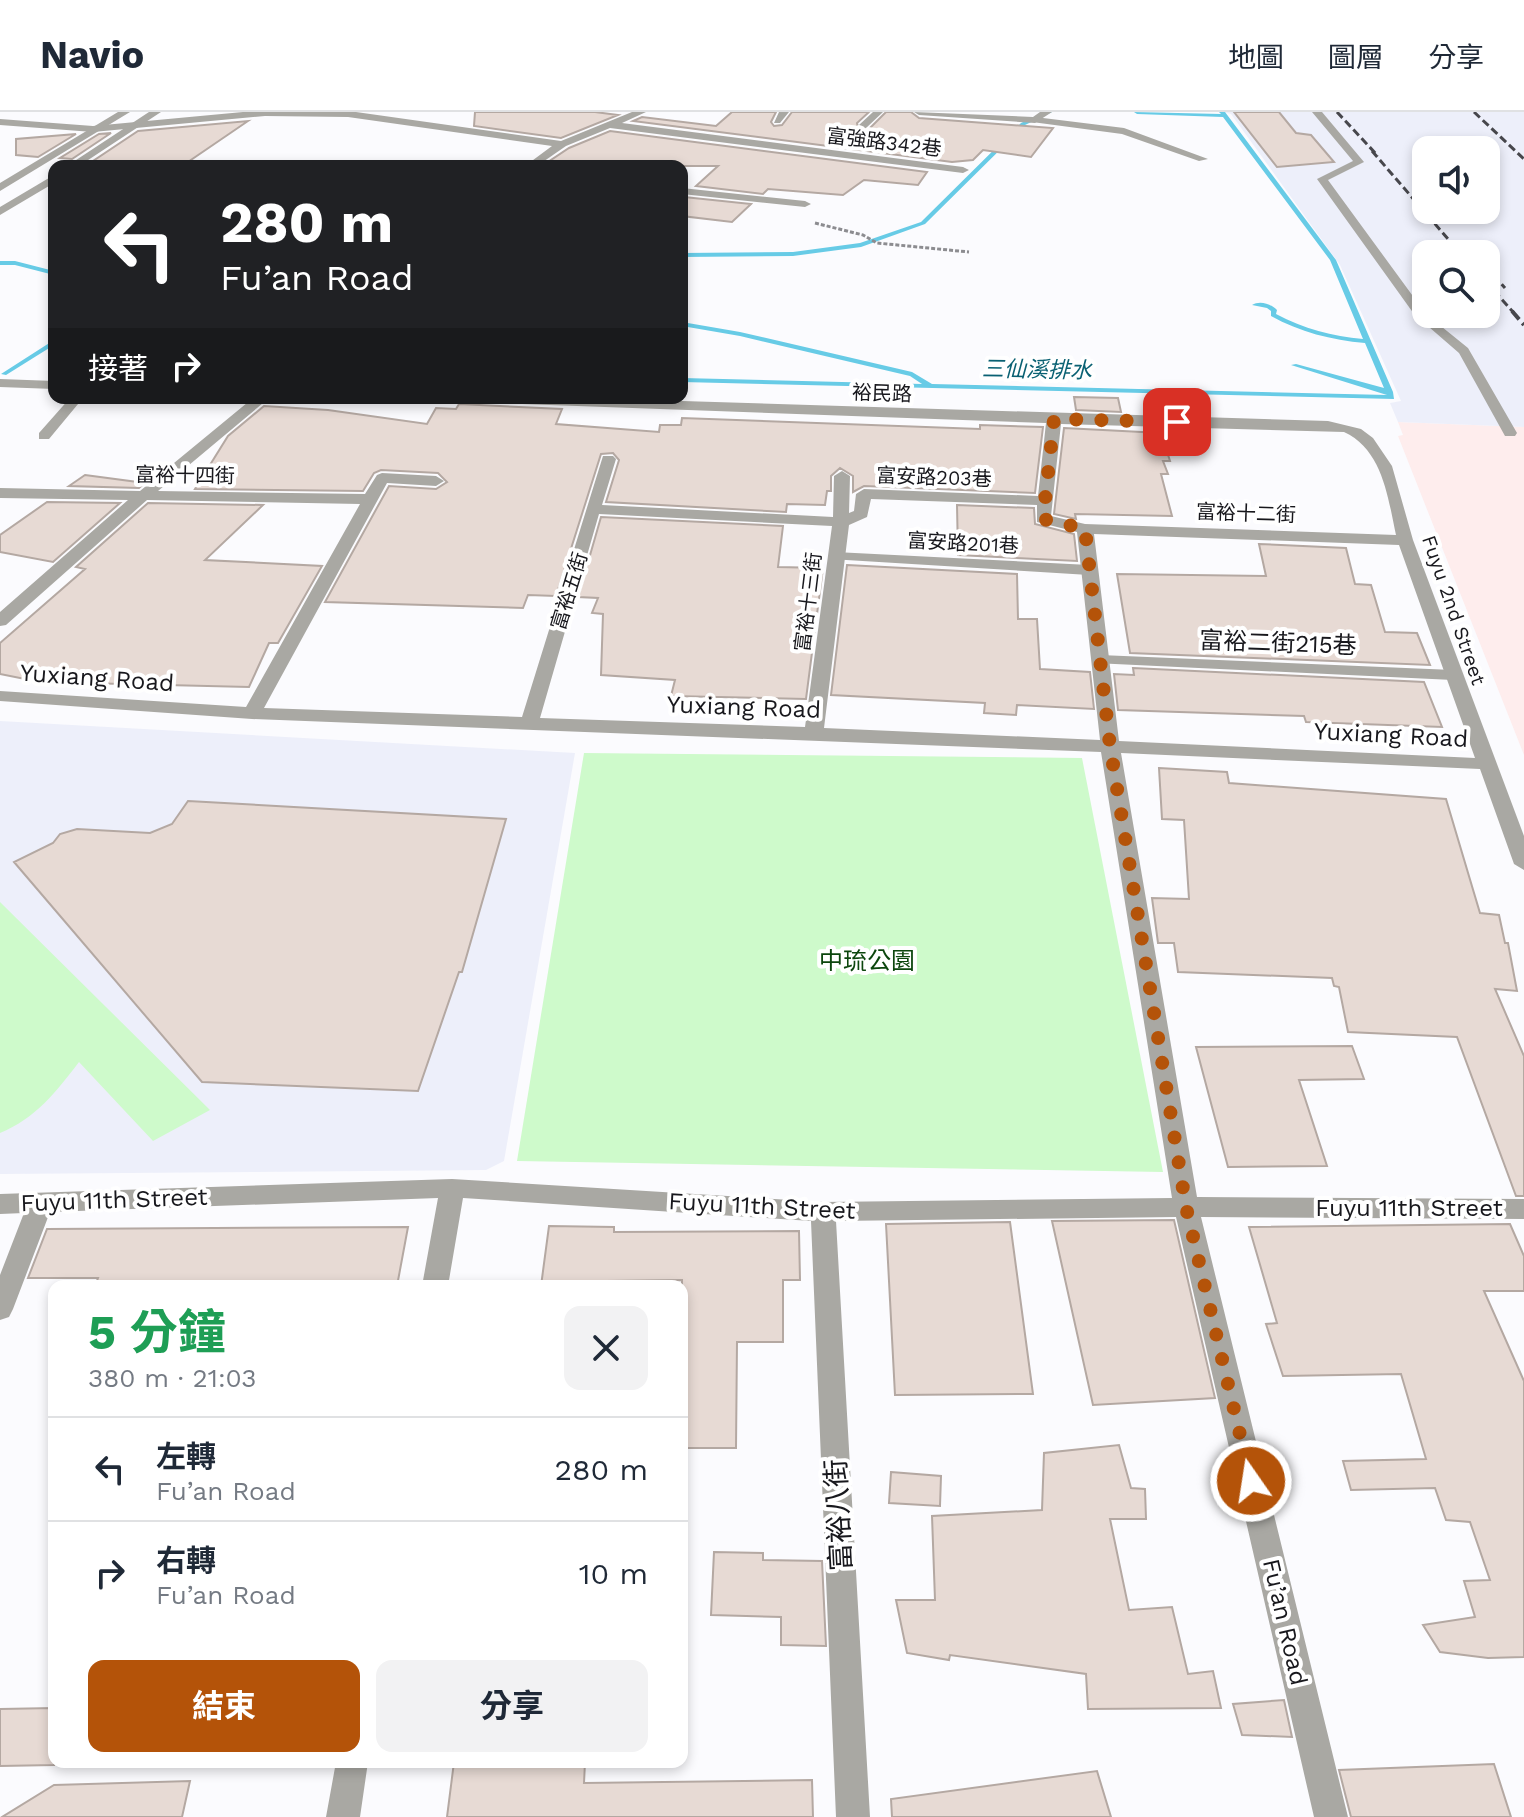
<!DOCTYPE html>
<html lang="zh-TW">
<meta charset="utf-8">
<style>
:root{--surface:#fff;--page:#f2f2f3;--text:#1f2937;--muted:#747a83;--line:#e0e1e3;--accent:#b45309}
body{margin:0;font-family:"Work Sans","Noto Sans TC",sans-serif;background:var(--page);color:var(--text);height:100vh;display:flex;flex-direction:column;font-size:30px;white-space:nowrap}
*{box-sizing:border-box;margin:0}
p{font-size:26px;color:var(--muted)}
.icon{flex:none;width:44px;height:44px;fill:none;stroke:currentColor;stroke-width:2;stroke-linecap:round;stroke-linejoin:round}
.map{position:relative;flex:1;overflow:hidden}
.drawer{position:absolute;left:48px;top:1168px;width:640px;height:488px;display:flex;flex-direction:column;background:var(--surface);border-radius:16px;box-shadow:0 4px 12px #0003}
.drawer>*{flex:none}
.guide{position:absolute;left:48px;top:48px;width:640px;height:244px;border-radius:16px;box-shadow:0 4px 12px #0003;background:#202124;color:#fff;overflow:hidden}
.tools{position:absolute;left:1412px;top:24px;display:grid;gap:16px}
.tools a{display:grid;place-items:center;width:88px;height:88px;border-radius:16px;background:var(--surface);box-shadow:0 4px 12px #0003;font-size:40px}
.pin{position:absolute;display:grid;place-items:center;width:68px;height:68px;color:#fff;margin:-34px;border-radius:16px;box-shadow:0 4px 12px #0006}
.me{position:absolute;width:88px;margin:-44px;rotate:347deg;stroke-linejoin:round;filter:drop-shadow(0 0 6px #0008)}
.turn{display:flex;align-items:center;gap:28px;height:168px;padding:0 40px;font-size:36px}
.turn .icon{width:104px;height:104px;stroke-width:2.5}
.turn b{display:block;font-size:56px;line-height:68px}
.then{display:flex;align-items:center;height:76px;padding:0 40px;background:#0003;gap:16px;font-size:30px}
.round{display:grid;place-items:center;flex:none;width:84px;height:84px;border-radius:16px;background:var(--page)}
.head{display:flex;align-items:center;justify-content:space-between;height:136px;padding:0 40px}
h1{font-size:48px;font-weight:700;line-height:60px;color:#1e9e55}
.button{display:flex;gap:16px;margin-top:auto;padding:16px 40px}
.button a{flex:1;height:92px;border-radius:16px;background:var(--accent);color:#fff;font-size:32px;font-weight:700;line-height:92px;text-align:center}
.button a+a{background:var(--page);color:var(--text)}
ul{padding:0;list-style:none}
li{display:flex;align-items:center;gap:24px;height:104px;padding:0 40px;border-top:2px solid var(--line)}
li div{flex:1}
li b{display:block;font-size:30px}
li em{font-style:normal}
header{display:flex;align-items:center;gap:48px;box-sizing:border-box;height:112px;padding:0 40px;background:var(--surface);border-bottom:2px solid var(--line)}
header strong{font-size:38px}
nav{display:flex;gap:44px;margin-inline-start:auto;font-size:28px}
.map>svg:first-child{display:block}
.commercial{fill:#feeded}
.built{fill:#edeffa;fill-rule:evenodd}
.green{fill:#cefacb}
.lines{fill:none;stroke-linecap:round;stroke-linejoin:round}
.stream{fill:#67cbe6;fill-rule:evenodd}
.building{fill:#e7dad4;stroke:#b4a8a2;stroke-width:2}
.path{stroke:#8c8c90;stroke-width:3;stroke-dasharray:4 2;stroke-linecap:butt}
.service{fill:#a9a8a3;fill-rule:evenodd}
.minor{fill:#a9a8a3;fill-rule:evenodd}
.tertiary{fill:#a9a8a3;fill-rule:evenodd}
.rail-far1{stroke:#47474c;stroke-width:3;stroke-dasharray:8 4;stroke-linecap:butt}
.rail{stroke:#47474c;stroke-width:4;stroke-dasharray:11 5;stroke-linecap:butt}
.route{stroke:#b45309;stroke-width:14;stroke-dasharray:0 25.2}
.labels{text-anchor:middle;stroke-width:8;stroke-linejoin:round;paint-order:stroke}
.far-street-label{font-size:20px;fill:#18181d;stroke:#fff}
.far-water-label{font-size:22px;font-style:italic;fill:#0a6173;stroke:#fff}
.street-label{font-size:24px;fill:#18181d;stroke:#fff}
.park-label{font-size:24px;fill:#0c460d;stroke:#fff}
.near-street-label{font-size:28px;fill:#18181d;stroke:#fff}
</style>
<header>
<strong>Navio</strong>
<nav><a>地圖</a><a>圖層</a><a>分享</a></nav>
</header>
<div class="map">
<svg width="1524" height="1705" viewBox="0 0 1524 1705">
<rect width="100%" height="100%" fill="#fbfbfe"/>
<path class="commercial" d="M1398,310L1524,315V643L1398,324L1403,323Z"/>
<path class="built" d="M1223,0H1524V315L1398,310L1390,291L1401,289L1340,153L1231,2ZM1426,38H1486V98H1426ZM1426,142H1486V202H1426Z
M0,609L575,641L504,1049L486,1058L0,1062Z"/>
<path class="green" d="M584,641L1082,646L1163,1060L517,1049Z
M0,790L210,998L153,1029L79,950C57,979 35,1007 0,1021Z"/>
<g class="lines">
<path class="stream" d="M1045,0H1052L1025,13L925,112L861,135L793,144L682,145V141L793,140L860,131L921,110L1021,11Z
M1134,0L1221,2L1219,0H1225L1336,148L1393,280L1394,287L682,270V266L922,272L910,264L740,224L682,214V210L740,220L912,260L932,272L1387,283L1291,253L1296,252L1384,276L1365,231C1331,228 1300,220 1271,204V199L1267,196L1252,193C1260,188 1271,192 1277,198L1276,202C1304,217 1332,224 1363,227L1330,148L1223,5L1137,2Z
M0,149H15L54,159V163L15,153H0Z
M54,228V233L6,263L1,262Z"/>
</g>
<path class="building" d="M475,0H595L618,3L561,26L474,14Z
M732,0H776L771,10L774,14L782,13L792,0H869L857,11L859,20L867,19L886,0H911L919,6L1053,16L1031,45L983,38L973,48L952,50L633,9L642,5L716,14Z
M1234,0H1279L1296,21L1311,23L1334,50L1277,55Z
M248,9L182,54H90L97,49H93L138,19Z
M610,19L927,60L918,73L864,68L843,83L768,77L763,82L696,74L718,54H542L569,36Z
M111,21L72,47L60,46L99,22Z
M76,22L38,45L16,43V27Z
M684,85L751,92L732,110L682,104Z
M1074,285L1118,286L1121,300L1076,298Z
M459,292L562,297L556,312L659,320L660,313H681L682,306L980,317V313L1043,315L1035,381L864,374L853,380V364L840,356L831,364V379H827L825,393L787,392L786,400L606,390L619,348L613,341L601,342L556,484L528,483L523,496L325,490L389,374L436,377L447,370L438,361L381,358L374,361L363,379L195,377L228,324L264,294L328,298L427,312L436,296L456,297Z
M1064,316L1161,321L1170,349H1163L1168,362H1161L1172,404L1075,402L1076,407L1054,402Z
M85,363L145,371L139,376L69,374Z
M47,390L120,391L53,450L0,440V423Z
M148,391L263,393L205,448L322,454L278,531H269L249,575L40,570L0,562V531L85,457L76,455Z
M957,393L1034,396L1035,412L1074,422L1077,449L958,443Z
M601,405L783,414L778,455L823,456L806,587L671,584L675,568L601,563L603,502L592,501L598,486L578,485Z
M1259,432L1346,436L1355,472L1371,473L1385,520L1417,521L1430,553L1130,541L1117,462L1266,464Z
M847,453L1017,462L1018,507H1037L1040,557L1090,560L1094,597L1017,593L1016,603L984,601L985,591L831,583Z
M1133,556L1424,570L1442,615L1306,610L1304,604L1118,598L1114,562L1134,563Z
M1159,656L1227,660L1229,671L1446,687L1480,801L1499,803L1505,831H1508L1517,879L1495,877L1524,944V1084H1516L1457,925L1348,920L1339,875L1334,874L1332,866L1178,860L1174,831H1158L1152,786L1189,787L1184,708L1162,707Z
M188,689L506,707L462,860H459L418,979L202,970L14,750L53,731L60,722L77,717L150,721L172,712Z
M1352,934L1364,967L1299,968L1327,1054L1228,1055L1196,935Z
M1174,1108L1215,1286L1093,1293L1052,1109Z
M1010,1110L1033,1282L895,1283L886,1112Z
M1510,1112L1524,1144V1179H1484L1524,1269V1545L1488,1546L1440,1540L1423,1513L1475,1505L1464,1469L1490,1468L1470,1410L1446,1408L1435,1376L1351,1378L1343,1349L1426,1347L1401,1262L1283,1264L1266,1212L1277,1211L1249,1115Z
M549,1114L614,1115V1120L799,1119L800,1168H783V1230H737L736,1336H682V1168L608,1169V1174H541Z
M408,1115L397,1174H95L98,1166H28L47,1117Z
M1119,1333L1131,1376L1145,1377L1146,1407H1110L1129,1498L1172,1495L1188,1562L1213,1559L1221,1596L1088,1597L1086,1562L950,1543L949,1548L907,1541L896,1488H935L932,1404L1042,1398L1044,1341Z
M891,1360L941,1364L940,1394L889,1391Z
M714,1440L763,1441V1448L822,1449L826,1534L781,1533V1505L711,1503Z
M1284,1588L1292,1625L1242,1623L1233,1592Z
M54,1596V1653L0,1654V1597Z
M454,1650H585L584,1671L812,1668L813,1705H447Z
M1494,1652L1511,1705H1351L1339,1658Z
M1097,1659L1111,1705H892L891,1687Z
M190,1669L182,1705H2L54,1673Z"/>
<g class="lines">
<path class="path" d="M815,111L863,123L877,131L969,140"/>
<path class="service" d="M779,0H789L780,11H774Z
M873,0H883L865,17H859V13Z
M1312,0H1322L1364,50L1328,68L1426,202L1468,236L1517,321L1515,324H1505L1459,241L1414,202L1317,67L1353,49Z
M1035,5L1124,16L1208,47L1199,49L1122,22L1032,10Z
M70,286H83L49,327H39V321Z
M835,440L1089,453L1097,458L1089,463L830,447L828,444Z
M1100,543L1453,558L1461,563L1453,568L1094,551V545Z"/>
<path class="minor" d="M243,0H356L561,29L632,0H646L622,11L963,55L969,58L963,61L610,16L566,34L537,54H525L552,34L348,5L265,4L93,20L0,13V7L93,14Z
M914,0L1033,5L1040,0H1052L1035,11L919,3Z
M682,76L805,89L811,92L805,95L682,82Z
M0,267L54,269V277L0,275Z
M253,286H269L158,379L365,382L377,363L382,361L436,364L444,369L436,374L387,371L264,596L522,605L603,344H613L616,347L602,393L833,405L834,364L842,359L850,364L849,401L854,399L856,382L864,377L1038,384L1046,311L464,290L457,286H584L1328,309L1361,317L1373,326L1392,354L1413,428L1524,724V758L1514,752L1480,657L1121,641L1197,1085L1524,1087V1107L1201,1105L1348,1705H1314L1176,1105L836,1109L870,1705H836L811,1109L463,1086L448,1174H422L438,1086L50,1100L13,1197L9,1205L0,1208V1163L24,1101L0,1102V1082L452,1067L823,1090L1172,1086L1101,640L252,607L0,589V579L246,595L360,392L147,388L6,513L0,514V500L128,388L0,386V376L140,379ZM1061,312L1344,320C1383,338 1388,386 1396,423L1085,412L1051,404ZM871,387L1037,393V410L1077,420L1100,628L824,616L849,413L867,405ZM599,402L832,414L805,615L540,606ZM1094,422L1399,433L1475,646L1119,629Z
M336,1650H368L360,1705H326Z"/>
<path class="tertiary" d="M118,0H130L0,79V71Z
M149,0H161L79,54H67Z
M54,63V71L0,103V95Z"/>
<path class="rail-far1" d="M1337,0L1378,44
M1474,0L1524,47
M1372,39L1461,142
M1486,154L1505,176
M1486,170L1514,201"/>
<path class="rail" d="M1512,199L1524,213"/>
</g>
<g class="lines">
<path class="route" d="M1177,310L1054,307L1043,407L1085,417L1110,634L1186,1095L1251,1369"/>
</g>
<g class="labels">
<g class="far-street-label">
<text transform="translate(884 30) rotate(7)" y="7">富強路342巷</text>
<text transform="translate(882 281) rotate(2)" y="7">裕民路</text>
<text transform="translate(185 363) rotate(1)" y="7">富裕十四街</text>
<text transform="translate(934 365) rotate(2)" y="7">富安路203巷</text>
<text transform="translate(1246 401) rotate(2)" y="7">富裕十二街</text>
<text transform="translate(963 431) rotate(3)" y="7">富安路201巷</text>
<text transform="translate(569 479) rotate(-73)" y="7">富裕五街</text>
<text transform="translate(808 490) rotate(-83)" y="7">富裕十三街</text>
<text transform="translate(1454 498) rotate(71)" y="7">Fuyu 2nd Street</text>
</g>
<g class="far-water-label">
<text transform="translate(1037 257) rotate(1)" y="8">三仙溪排水</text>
</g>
<g class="street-label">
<text transform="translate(1278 531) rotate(2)" y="8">富裕二街215巷</text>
<text transform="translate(97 566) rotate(4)" y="8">Yuxiang Road</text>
<text transform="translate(744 595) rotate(2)" y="8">Yuxiang Road</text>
<text transform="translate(1391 623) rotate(3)" y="8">Yuxiang Road</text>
<text transform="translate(114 1088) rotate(-2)" y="8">Fuyu 11th Street</text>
<text transform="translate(762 1094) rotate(3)" y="8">Fuyu 11th Street</text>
<text x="1409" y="1104">Fuyu 11th Street</text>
<text transform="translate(1285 1510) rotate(77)" y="8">Fu’an Road</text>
</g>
<g class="park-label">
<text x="867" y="857">中琉公園</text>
</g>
<g class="near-street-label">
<text transform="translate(838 1403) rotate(-93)" y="10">富裕八街</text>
</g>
</g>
</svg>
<div class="tools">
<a><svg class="icon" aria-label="sound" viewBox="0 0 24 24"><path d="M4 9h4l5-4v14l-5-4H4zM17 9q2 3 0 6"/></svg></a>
<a><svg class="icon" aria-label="search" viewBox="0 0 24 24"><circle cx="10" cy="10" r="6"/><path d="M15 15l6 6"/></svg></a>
</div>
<div class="pin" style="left:1177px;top:310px;background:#d93025"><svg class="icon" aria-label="arrive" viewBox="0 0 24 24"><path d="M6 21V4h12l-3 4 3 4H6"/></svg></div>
<svg class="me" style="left:1251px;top:1369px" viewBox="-20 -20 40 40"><circle r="17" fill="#b45309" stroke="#fff" stroke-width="3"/><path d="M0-11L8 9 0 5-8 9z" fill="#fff"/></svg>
<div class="guide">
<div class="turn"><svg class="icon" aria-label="left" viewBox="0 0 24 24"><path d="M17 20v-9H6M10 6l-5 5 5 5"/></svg><div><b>280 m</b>Fu’an Road</div></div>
<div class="then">接著<svg class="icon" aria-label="right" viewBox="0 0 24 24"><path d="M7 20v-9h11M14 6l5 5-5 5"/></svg></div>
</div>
<section class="drawer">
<div class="head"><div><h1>5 分鐘</h1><p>380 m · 21:03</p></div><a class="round"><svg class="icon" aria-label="close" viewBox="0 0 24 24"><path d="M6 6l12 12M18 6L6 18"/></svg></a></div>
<ul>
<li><svg class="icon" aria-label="left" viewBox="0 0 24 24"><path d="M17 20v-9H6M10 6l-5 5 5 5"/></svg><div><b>左轉</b><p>Fu’an Road</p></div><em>280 m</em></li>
<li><svg class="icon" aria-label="right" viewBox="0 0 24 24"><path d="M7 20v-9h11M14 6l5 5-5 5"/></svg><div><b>右轉</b><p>Fu’an Road</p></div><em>10 m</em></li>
</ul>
<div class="button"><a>結束</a><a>分享</a></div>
</section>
</div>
